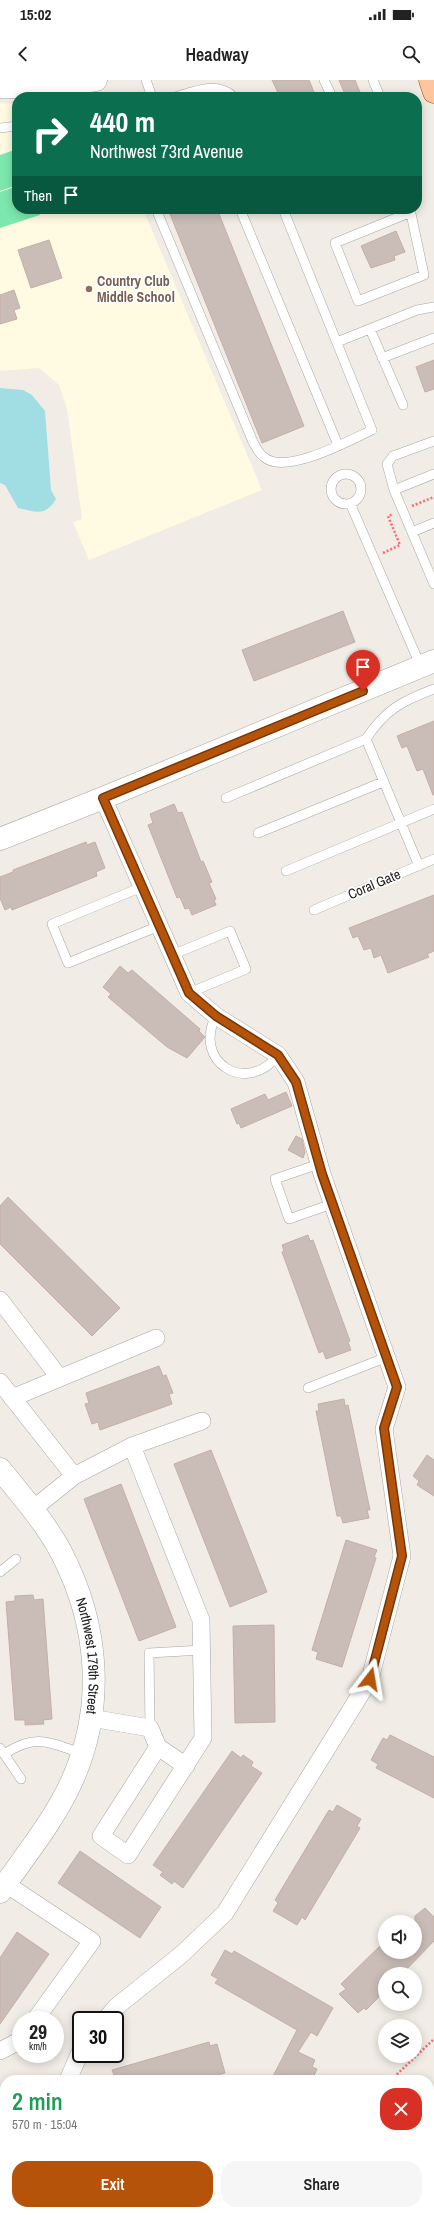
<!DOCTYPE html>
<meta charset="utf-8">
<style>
:root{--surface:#fff;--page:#f6f6f6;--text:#222;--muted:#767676;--accent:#b45309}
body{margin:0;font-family:"Archivo Narrow",sans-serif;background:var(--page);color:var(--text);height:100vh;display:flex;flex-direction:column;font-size:15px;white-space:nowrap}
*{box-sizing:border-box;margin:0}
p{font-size:13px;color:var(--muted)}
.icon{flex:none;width:22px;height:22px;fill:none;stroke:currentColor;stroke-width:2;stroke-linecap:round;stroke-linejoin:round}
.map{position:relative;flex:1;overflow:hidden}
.sheet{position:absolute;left:0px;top:1995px;width:434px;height:140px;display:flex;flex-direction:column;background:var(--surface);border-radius:16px 16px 0 0;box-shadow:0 2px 10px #0003}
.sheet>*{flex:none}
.guide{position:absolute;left:12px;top:12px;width:410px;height:122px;border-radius:16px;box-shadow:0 2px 10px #0003;background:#0b6e4f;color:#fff;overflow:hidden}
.fabs{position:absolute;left:378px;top:1835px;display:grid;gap:8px}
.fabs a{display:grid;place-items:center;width:44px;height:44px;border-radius:50%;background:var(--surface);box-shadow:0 2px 10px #0003;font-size:20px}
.speed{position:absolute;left:12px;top:1931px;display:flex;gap:8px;font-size:20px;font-weight:700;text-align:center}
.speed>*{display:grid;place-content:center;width:52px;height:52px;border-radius:50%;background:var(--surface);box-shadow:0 2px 10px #0003;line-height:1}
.speed small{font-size:10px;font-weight:400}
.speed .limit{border:2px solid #111;border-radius:6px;background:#fff;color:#111}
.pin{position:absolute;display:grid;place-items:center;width:34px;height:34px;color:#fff;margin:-41px -17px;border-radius:50% 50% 50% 0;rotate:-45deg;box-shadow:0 0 4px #0007}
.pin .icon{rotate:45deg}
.me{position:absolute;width:44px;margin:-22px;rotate:14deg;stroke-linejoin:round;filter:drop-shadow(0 0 3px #0008)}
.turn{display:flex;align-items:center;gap:14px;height:84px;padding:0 12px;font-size:18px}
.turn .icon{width:52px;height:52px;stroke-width:2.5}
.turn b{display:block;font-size:28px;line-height:34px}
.then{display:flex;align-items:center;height:38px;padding:0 12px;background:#0003;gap:8px;font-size:15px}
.round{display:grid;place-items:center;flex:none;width:42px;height:42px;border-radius:16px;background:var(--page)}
.headline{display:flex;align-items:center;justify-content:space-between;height:68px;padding:0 12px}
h1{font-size:24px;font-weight:600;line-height:30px;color:#1e9e55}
.primary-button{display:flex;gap:8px;margin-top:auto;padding:8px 12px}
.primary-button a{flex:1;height:46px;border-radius:16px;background:var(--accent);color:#fff;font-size:16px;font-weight:600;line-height:46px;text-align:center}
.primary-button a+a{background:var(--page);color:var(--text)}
.status{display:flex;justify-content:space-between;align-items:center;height:28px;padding:0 20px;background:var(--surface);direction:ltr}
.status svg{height:11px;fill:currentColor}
header{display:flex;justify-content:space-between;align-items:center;height:52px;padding:0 12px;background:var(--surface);font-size:18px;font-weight:600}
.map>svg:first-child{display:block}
.education{fill:#fffae1}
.pitch{fill:#7ce8ae}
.water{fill:#a1dee3}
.building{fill:#cabdb8;stroke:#c5afa6}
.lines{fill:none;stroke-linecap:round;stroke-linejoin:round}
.service-casing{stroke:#a7a7a7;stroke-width:10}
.minor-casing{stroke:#a7a7a7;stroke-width:18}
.tertiary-casing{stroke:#a7a7a7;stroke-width:23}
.primary-casing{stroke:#9c5100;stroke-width:23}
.path{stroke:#ff6970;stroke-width:2.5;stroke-dasharray:2 2;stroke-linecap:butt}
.service{stroke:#fff;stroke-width:9}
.minor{stroke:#fff;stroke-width:17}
.tertiary{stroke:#fff;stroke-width:22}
.primary{stroke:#ffc69d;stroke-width:22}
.route-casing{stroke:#753606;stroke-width:10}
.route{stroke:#b45309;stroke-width:7}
.education-dot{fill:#8d6e63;stroke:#fff;stroke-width:1.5}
.labels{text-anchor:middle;stroke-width:3.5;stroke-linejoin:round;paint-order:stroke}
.education-label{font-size:14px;font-weight:bold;fill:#785e54;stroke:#fff;text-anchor:start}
.street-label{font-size:14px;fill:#202020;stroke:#fff}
</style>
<div class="status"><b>15:02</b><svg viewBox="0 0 49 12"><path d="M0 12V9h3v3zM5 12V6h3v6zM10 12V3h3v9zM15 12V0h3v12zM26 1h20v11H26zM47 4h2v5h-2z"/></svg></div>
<header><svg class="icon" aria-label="back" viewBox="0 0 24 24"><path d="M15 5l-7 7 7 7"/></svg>Headway<svg class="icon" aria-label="search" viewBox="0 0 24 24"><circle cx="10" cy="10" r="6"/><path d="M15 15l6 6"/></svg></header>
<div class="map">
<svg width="434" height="2135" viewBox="0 0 434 2135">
<rect width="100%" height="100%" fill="#f1ece5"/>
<path class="education" d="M0,23L17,24V129H143L262,410L89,480L73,442L82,439L67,329L59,305L39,288L0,291Z"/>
<path class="pitch" d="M17,69V105L0,111V75Z
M17,106V129H38L40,135L0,148V112Z"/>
<path class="water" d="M0,308L23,310L32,315L45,331L51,410L56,419C45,437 36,432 18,428L5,405L0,403Z"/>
<path class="building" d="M272,0H309L316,17H280Z
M339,0H355L362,17H346Z
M168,129H217L304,346L262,363Z
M396,151L405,172L394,176L395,180L371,188L361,166Z
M49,160L62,198L31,208L18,170Z
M14,210L20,228L14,230L17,239L0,244V215Z
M434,280V309L425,312L416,287Z
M343,531L355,562L254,601L242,570Z
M434,641V715H433L423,689L417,691L407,666L402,668L397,656Z
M174,724L178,733L182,732L201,782L203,781L212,802L209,803L216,819L214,820L216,825L192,835L189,828L185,829L180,817L177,818L148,745L153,743L150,734Z
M86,762L87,765L95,762L105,788L96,792L97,796L12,830L11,827L5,830L0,818V797L13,792V790Z
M434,815V871L427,874L429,877L388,893L381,875L374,878L371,868L364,870L358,856L353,858L349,848Z
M120,886L128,893L132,890L200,949L199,951L205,957L187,978L167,967L108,917L111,914L103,907Z
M286,1012L292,1026L241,1048L239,1043L237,1044L231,1029L265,1014L268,1020Z
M296,1056L302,1059L305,1072L303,1078L288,1070Z
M8,1117L120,1228L92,1256L0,1164V1126Z
M308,1155L310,1161L313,1160L350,1261L348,1262L351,1270L326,1279L323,1271L319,1273L282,1172L284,1171L282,1165Z
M159,1286L163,1296L166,1295L173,1313L169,1314L172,1324L100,1350L98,1342L92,1344L85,1324L89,1323L86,1313Z
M344,1319L345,1326L348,1325L370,1430H367L369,1438L343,1443L341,1436H337L316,1331H319L318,1324Z
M211,1370L267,1512L230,1527L174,1384Z
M427,1375L434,1380V1416L417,1405L419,1401L413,1396Z
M121,1404L176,1547L139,1561L84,1419Z
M346,1460L377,1470L374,1477L376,1478L342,1587L316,1579L318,1572L312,1570Z
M33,1515L34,1520L43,1519L52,1639L43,1640L44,1644L25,1645V1640H15L6,1522L15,1521V1516Z
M274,1545L275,1642L235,1643L233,1546Z
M390,1655L434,1677V1718L376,1688L378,1684L371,1680L383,1658L387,1660Z
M232,1671L241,1678L243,1675L253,1682L251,1686L262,1693L183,1808L174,1801L172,1804L160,1795L163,1792L153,1785Z
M337,1725L361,1739L357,1746L360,1748L305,1840L302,1837L297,1845L273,1831L278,1823L275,1820L329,1730L333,1732Z
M80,1771L161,1827L140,1858L58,1803Z
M425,1828L434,1837V1861L402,1894H385V1911L366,1930L364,1928L358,1933L339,1914L346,1909L341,1904L385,1861V1872H415V1836Z
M17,1852L49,1874L0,1944V1878Z
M225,1870L232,1874L234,1871L333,1928L317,1956L311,1952L298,1972L315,1980L312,1987L317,1989L312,2000H271L297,1950L215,1903L218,1899L211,1895Z
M209,1962L210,1966L217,1964L225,1993L218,1995V1998L211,2000H116L112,1990Z"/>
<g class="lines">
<defs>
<path id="service" d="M146,0L152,17
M324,0L332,17
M373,0L380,17
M175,17C195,11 217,1 234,17
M0,48L17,46
M156,129L253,362C256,367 259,374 264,377C285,396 350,360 372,350L283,129
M240,129L338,365
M410,129L424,195L358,221L335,163L411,132
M370,249L403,325
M337,262L417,230L434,227
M382,278L434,258
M434,361L393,376L387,384L394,410L434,394
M331 409a15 15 0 1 1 30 0a15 15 0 1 1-30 0Z
M394,410L434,504
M350,423L421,587
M412,452L434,443
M226,718L366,659
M258,753L383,702
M419,786L366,659C385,630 402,621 434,609
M286,791L434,729
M142,807L52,844L68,883L159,846
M314,830L434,779
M172,875L230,851L246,889L189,913
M216,936C192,982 247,1016 278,975
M319,1084L275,1099L289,1139L332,1124
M308,1308L387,1277
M0,1492L16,1479
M150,1648L149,1573L203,1570
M0,1668L21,1699
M4,1674C36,1653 49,1662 83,1674
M0,2066L5,2065"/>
<path id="minor" d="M103,718L189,913L216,936L278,975L296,1002L322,1094L397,1307L384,1349L402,1476L370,1599L225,1833L182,1874L116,1927L105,1940
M0,1220L59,1297
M0,1302L74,1396
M12,1318L156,1258
M132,1366L201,1540L203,1658L128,1775L101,1756L158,1667
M33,1429L74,1396L132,1366L202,1341
M91,1638L150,1648L158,1667L186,1686
M6,1804L92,1861L35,1940
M0,1971L21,1960
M68,2000L81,1970
M76,2130L77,2135"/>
<g id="tertiary">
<path d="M0,7H48L96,0"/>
<path d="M0,759L103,718L434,581"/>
<path id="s1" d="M0,1389C21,1415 45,1442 61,1472C99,1545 106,1627 71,1703C53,1742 24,1777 0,1812"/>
</g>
<path id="primary" d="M430,0L434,12"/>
</defs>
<use href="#service" class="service-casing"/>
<use href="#minor" class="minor-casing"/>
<use href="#tertiary" class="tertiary-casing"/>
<use href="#primary" class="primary-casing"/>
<path class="path" d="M412,426L434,417
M383,473L400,465L388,436L393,434
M391,2000L434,1959
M308,2135L312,2130"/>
<use href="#service" class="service"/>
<use href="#minor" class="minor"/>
<use href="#tertiary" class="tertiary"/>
<use href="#primary" class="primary"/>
</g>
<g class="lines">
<defs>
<path id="route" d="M363,611L103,718L189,913L216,936L278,975L296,1002L322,1094L397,1307L384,1348L402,1476L370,1599"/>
</defs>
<use href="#route" class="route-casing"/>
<use href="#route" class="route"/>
</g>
<circle class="education-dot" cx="89" cy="209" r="4"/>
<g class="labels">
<g class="education-label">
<text x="97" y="206">Country Club<tspan x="97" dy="16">Middle School</tspan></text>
</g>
<g class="street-label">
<text transform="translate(374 804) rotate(-23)" y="5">Coral Gate</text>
<text dy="5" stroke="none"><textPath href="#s1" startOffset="212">Northwest 179th Street</textPath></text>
</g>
</g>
</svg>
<div class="fabs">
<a><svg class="icon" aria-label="sound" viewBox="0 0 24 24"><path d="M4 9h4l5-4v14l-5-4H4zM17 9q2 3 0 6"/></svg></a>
<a><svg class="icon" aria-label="search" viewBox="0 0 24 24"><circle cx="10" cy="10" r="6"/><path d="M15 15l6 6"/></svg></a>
<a><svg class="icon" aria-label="layers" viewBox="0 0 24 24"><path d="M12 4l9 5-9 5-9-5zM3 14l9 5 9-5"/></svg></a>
</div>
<div class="speed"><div>29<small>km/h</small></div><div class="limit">30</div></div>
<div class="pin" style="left:363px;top:611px;background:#d93025"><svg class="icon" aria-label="arrive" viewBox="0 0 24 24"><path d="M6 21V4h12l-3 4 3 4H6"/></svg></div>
<svg class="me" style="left:370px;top:1599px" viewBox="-20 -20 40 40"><path d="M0-17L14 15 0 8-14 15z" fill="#b45309" stroke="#fff" stroke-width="4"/></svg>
<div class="guide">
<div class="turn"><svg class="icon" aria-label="right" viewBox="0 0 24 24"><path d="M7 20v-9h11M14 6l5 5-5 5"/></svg><div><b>440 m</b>Northwest 73rd Avenue</div></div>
<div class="then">Then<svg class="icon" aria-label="arrive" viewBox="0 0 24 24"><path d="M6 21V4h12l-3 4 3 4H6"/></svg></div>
</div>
<section class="sheet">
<div class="headline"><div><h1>2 min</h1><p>570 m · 15:04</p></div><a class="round" style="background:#d93025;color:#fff"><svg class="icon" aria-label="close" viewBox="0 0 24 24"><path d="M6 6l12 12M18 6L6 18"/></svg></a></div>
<div class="primary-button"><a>Exit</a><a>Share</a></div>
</section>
</div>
